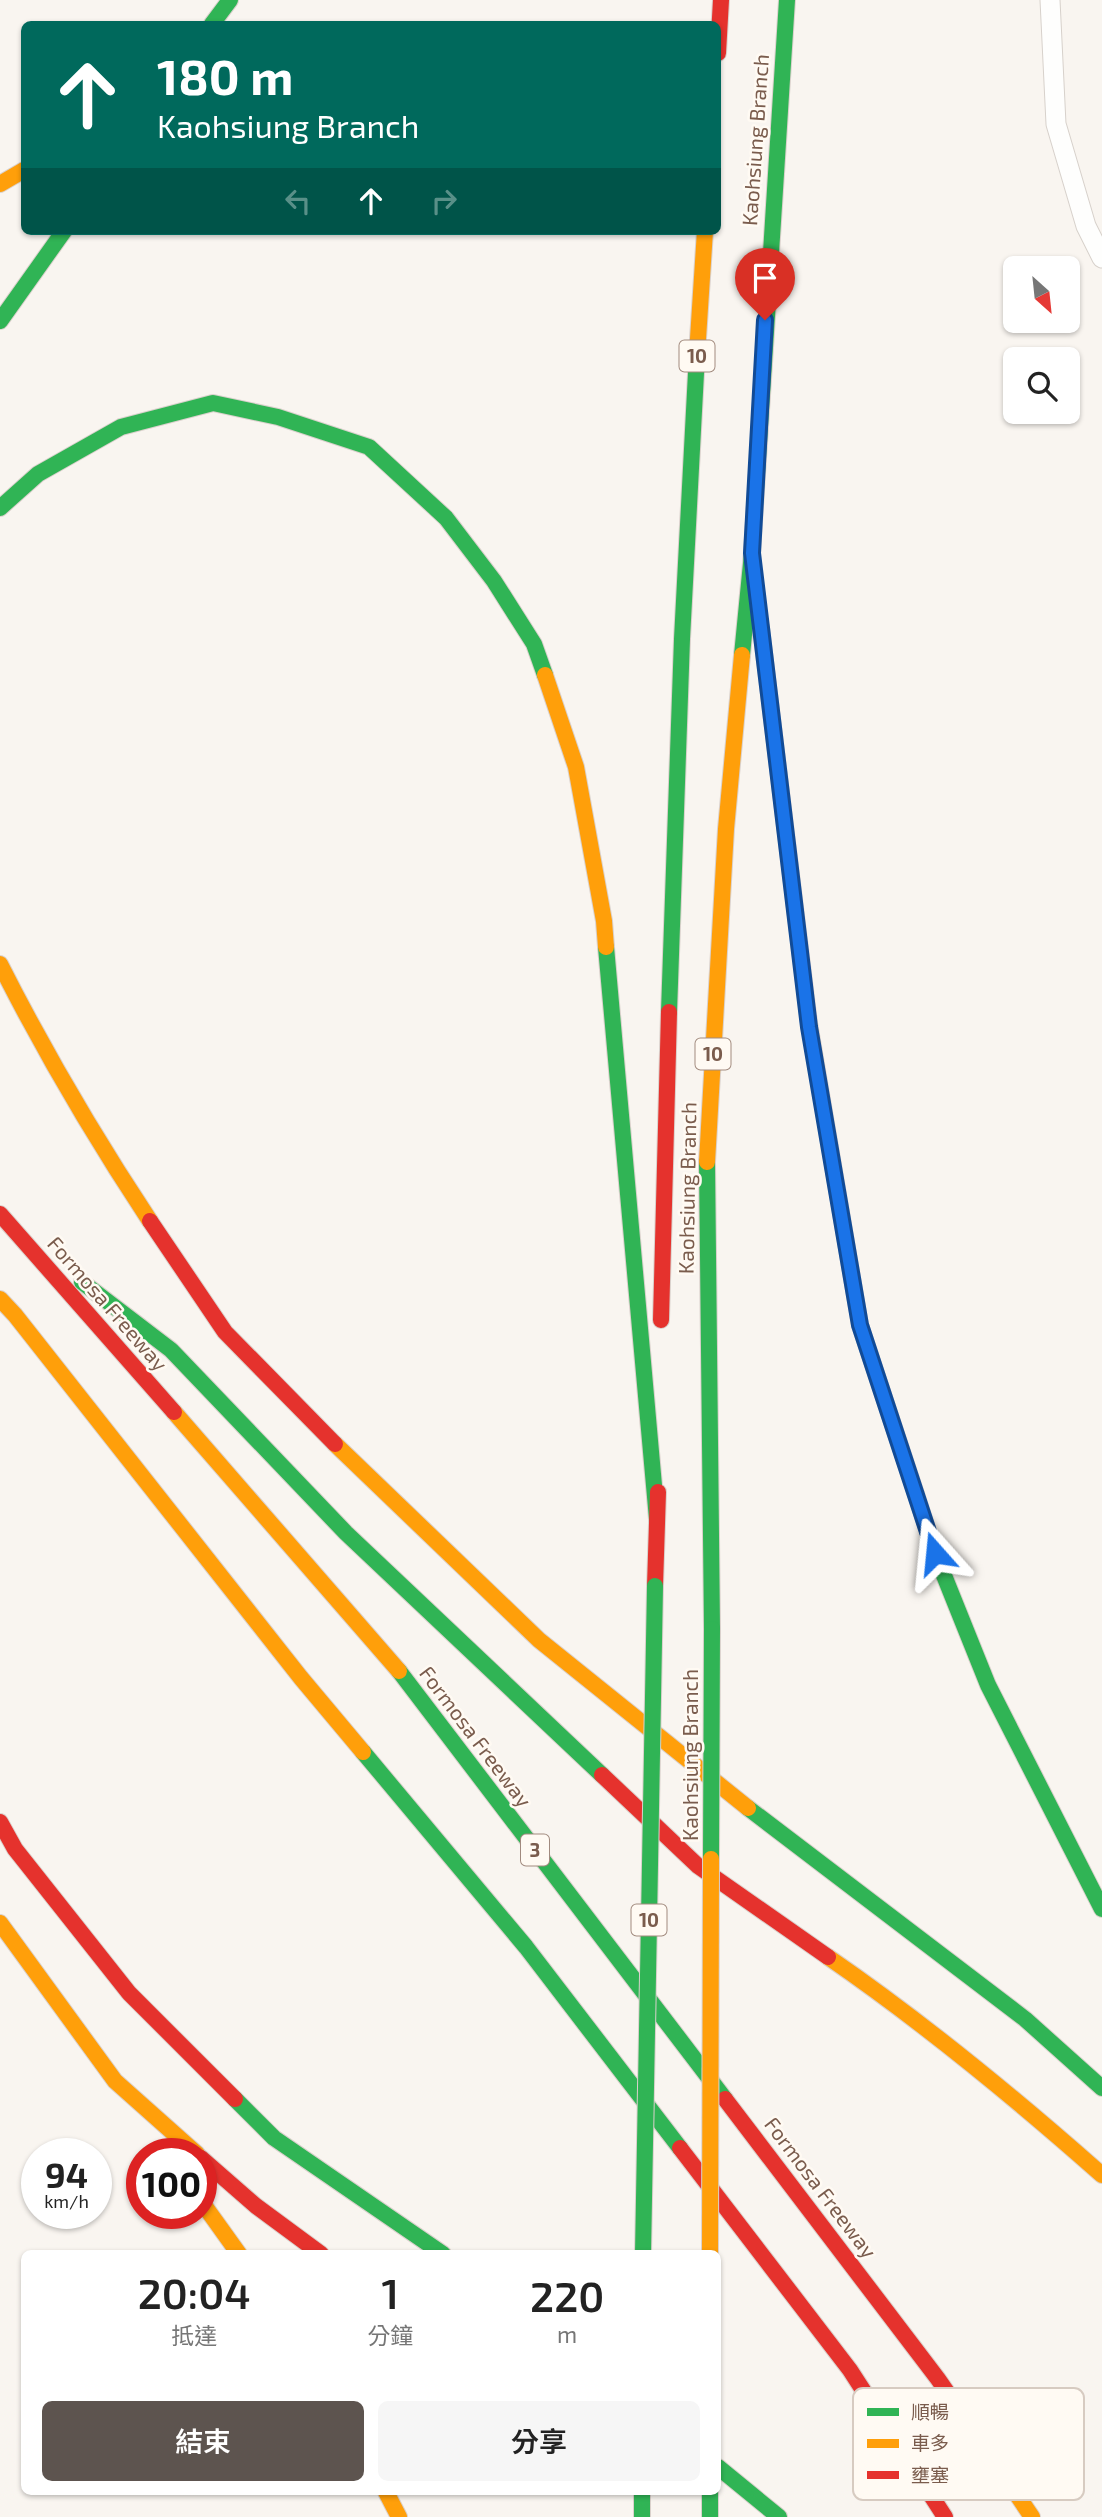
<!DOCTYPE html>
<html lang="zh-TW">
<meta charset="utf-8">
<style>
:root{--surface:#fff;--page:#f6f6f6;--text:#222;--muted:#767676;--accent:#5d544f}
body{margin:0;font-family:"Exo 2","Noto Sans TC",sans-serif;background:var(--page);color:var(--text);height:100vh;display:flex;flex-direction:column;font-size:26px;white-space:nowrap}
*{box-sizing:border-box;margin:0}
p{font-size:23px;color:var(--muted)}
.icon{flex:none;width:38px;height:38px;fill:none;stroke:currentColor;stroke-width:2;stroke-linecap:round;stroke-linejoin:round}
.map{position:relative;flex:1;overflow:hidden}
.sheet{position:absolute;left:21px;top:2250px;width:700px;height:245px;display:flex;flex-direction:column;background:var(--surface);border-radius:10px;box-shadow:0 2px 5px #0004}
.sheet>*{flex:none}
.banner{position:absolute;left:21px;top:21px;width:700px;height:214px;border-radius:10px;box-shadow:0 2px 5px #0004;background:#00695c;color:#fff;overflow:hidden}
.needle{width:46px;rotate:153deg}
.tools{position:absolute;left:1003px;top:256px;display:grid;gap:14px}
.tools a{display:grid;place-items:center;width:77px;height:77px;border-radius:10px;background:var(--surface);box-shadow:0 2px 5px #0004;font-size:35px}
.speed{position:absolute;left:21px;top:2138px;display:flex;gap:14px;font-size:35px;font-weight:700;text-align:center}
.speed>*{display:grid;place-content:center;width:91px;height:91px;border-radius:50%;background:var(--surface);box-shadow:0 2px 5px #0004;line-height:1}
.speed small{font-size:18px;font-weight:400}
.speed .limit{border:10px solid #d22;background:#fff;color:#111}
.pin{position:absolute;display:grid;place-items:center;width:60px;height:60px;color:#fff;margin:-72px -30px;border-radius:50% 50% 50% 0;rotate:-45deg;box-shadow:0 0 7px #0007}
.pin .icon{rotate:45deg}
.me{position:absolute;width:77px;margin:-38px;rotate:342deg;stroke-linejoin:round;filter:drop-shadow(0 0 5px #0008)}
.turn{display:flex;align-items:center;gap:24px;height:147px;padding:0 21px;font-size:32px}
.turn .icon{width:91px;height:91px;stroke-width:2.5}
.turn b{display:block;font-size:49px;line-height:60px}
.lanes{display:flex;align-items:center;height:66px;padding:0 21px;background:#0003;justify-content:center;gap:35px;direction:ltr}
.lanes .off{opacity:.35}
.eta{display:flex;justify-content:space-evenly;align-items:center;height:119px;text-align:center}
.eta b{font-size:42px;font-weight:600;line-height:49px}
.primary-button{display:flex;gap:14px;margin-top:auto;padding:14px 21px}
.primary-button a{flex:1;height:80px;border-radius:10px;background:var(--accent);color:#fff;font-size:28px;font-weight:600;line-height:80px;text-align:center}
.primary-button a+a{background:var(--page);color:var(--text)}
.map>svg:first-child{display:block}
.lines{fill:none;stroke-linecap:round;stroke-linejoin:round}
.lane-casing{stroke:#d7d1cb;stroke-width:21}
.fast-casing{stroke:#dad1cc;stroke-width:18}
.slow-casing{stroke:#dad1cc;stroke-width:18}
.jam-casing{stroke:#dad1cc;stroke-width:18}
.lane{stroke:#fefefd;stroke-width:19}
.fast{stroke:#30b455;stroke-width:16}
.slow{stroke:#ff9f0a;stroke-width:16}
.jam{stroke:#e5322d;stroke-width:16}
.fast-bridge-casing{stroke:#dad1cc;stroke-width:18;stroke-linecap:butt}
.slow-bridge-casing{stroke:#dad1cc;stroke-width:18;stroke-linecap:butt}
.fast-bridge{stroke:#30b455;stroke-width:16}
.slow-bridge{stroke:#ff9f0a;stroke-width:16}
.route-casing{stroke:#114b97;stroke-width:18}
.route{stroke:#1a73e8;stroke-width:12}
.labels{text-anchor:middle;stroke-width:5;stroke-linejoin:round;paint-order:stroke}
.shield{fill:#fffaf3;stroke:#a28b7f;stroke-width:2}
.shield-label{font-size:19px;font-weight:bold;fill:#7a5c4d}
.street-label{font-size:21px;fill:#7a5c4d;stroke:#fffaf3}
.key{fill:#fffaf3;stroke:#d7cbc1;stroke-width:2}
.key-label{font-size:19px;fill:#7a5c4d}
</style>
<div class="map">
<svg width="1102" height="2517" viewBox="0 0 1102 2517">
<rect width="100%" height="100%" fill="#f9f5f0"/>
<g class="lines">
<defs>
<path id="lane" d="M1050,0L1056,124L1086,226L1102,258"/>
<path id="fast" d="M212,24L230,0
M0,321L64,231
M0,508L38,474L121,427L213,403L278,417L369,447L446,518L494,581L534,644L545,675
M742,655L752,553L787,0
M606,947L657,1519
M669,1012L682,639L697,354
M707,1162L712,1629
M82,1282L171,1350L346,1533L602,1775
M916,1494L935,1553L988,1685L1102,1909
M399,1671L725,2099
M363,1752L526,1947L680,2148
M748,1808L1025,2019L1102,2088
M235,2099L274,2138L443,2254
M718,2467L779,2517
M710,2492V2517"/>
<path id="slow" d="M0,184L24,170
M697,354L705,231
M545,675L576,767L604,921L606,947
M0,964C45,1053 95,1138 150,1221
M809,1023L860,1325L916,1494
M707,1162L726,829L742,655
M0,1299L15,1315L301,1678L363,1752
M174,1412L399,1671
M335,1444L539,1640L748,1808
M0,1923L115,2081L197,2154
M828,1957C924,2023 1015,2098 1102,2175
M201,2201L239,2254
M965,2418L1032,2517
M386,2492L399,2517"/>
<path id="jam" d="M718,53L721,0
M761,628L809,1023
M0,1214L174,1412
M150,1221L225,1332L335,1444
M661,1320L669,1012
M655,1586L658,1492
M602,1775L698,1866L828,1957
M0,1822L15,1849L129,1993L235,2099
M725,2099L938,2379L965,2418
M680,2148L850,2370L945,2517
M201,2158L256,2206L321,2254"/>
</defs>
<use href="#lane" class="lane-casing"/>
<use href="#fast" class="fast-casing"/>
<use href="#slow" class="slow-casing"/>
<use href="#jam" class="jam-casing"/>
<use href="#lane" class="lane"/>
<use href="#fast" class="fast"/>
<use href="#slow" class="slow"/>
<use href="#jam" class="jam"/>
<defs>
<path id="fast-bridge" d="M711,1859L712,1629
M643,2254L655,1586
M642,2492V2517"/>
<path id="slow-bridge" d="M710,2254L711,1859"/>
</defs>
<use href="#fast-bridge" class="fast-bridge-casing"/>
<use href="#slow-bridge" class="slow-bridge-casing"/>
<use href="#fast-bridge" class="fast-bridge"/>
<use href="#slow-bridge" class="slow-bridge"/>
</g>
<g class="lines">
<defs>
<path id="route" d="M765,320L752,553L809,1027L860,1325L935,1553"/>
</defs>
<use href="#route" class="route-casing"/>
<use href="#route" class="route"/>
</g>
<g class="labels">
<g class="shield">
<rect x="679.5" y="340.5" width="35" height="31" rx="5"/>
<rect x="695.5" y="1038.5" width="35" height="31" rx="5"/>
<rect x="521" y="1834.5" width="28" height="31" rx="5"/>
<rect x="631.5" y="1904.5" width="35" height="31" rx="5"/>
</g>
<g class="shield-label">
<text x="697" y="363">10</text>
<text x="713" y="1061">10</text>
<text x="535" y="1857">3</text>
<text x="649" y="1927">10</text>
</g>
<g class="street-label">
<text transform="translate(756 140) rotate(-86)" y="7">Kaohsiung Branch</text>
<text transform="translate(688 1188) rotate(-89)" y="7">Kaohsiung Branch</text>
<text transform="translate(107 1304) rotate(49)" y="7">Formosa Freeway</text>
<text transform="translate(475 1737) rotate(53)" y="7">Formosa Freeway</text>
<text transform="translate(691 1755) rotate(-90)" y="7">Kaohsiung Branch</text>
<text transform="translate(820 2188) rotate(53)" y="7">Formosa Freeway</text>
</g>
</g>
<rect x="853" y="2388" width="231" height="112" rx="10" class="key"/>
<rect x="867" y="2408" width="32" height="8" fill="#30b455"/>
<rect x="867" y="2439" width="32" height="9" fill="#ff9f0a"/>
<rect x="867" y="2471" width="32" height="8" fill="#e5322d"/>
<g class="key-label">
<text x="911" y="2419">順暢</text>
<text x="911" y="2450">車多</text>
<text x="911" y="2482">壅塞</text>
</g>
</svg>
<div class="tools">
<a><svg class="needle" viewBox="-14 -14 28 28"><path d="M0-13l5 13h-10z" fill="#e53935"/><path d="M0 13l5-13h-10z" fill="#767676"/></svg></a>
<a><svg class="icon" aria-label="search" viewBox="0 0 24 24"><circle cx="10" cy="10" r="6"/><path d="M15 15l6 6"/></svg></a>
</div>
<div class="speed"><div>94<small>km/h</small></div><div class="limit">100</div></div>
<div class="pin" style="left:765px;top:320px;background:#d93025"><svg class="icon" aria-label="arrive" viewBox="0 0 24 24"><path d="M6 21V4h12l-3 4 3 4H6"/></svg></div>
<svg class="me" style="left:935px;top:1553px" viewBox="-20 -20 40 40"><path d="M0-17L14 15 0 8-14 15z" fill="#1a73e8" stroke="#fff" stroke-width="4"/></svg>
<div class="banner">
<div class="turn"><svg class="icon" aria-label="ahead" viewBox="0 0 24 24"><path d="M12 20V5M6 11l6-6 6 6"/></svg><div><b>180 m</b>Kaohsiung Branch</div></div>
<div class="lanes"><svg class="icon off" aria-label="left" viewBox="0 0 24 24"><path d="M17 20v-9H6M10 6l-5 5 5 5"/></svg><svg class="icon" aria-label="ahead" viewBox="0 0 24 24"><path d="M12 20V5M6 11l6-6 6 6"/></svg><svg class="icon off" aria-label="right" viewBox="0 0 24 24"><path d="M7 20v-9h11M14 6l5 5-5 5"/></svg></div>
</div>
<section class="sheet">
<div class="eta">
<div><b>20:04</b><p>抵達</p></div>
<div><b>1</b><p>分鐘</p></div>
<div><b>220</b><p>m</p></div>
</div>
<div class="primary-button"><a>結束</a><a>分享</a></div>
</section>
</div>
